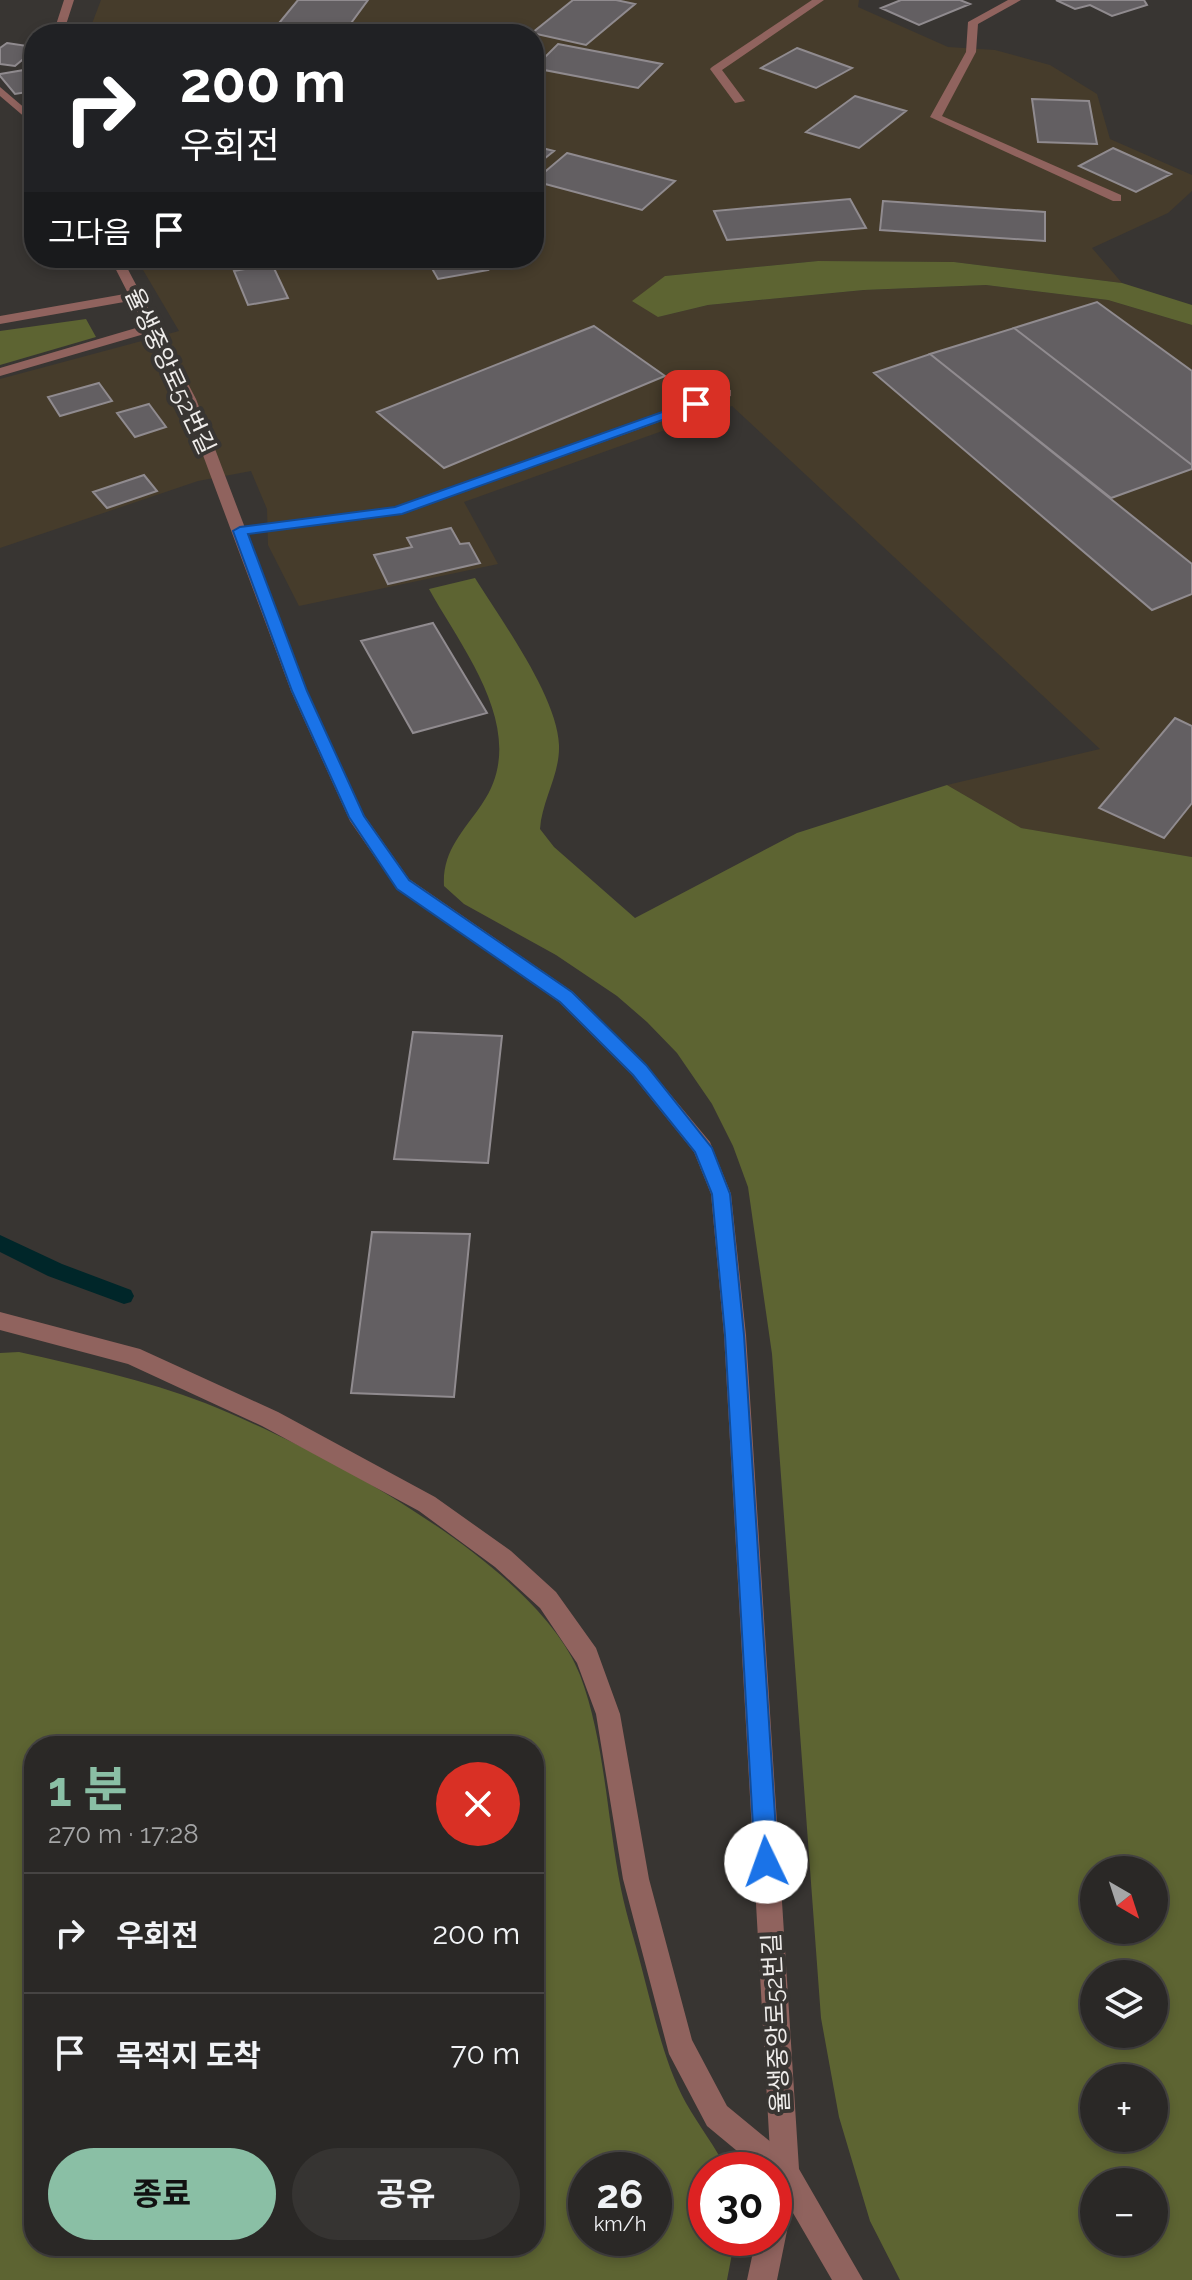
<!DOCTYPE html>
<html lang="ko">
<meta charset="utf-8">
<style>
:root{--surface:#2a2826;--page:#363432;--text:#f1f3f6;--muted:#a5a6a7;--line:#464443;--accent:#8abfa5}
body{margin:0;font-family:Raleway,"Noto Sans KR",sans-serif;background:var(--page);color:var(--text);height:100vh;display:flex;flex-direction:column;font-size:30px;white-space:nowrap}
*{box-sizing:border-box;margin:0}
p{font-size:26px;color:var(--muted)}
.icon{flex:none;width:44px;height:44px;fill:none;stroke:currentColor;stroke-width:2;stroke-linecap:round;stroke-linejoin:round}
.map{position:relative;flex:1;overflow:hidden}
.sheet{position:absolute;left:24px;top:1736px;width:520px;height:520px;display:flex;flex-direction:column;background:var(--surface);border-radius:32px;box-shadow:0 4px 12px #0003,0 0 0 2px var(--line)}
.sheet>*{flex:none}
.top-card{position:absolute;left:24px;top:24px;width:520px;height:244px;border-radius:32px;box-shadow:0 4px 12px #0003,0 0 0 2px var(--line);background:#202124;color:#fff;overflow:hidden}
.needle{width:52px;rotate:141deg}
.fabs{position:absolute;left:1080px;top:1856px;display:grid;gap:16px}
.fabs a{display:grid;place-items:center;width:88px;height:88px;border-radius:50%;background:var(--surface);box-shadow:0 4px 12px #0003,0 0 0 2px var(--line);font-size:40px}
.speed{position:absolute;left:568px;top:2152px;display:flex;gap:16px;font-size:40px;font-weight:700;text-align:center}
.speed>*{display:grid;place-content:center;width:104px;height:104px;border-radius:50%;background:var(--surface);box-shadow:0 4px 12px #0003,0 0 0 2px var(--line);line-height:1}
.speed small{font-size:20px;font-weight:400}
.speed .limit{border:12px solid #d22;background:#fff;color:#111}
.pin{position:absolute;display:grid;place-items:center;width:68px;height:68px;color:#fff;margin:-34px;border-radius:16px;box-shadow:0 4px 12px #0006}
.me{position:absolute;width:88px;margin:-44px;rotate:357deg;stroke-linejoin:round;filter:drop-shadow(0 0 6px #0008)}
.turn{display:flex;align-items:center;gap:28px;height:168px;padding:0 24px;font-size:36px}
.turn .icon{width:104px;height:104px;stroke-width:2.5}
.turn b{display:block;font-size:56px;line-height:68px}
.then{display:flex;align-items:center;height:76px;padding:0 24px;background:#0003;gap:16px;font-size:30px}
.round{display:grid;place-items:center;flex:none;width:84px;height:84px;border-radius:42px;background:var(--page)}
.overview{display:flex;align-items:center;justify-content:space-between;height:136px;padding:0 24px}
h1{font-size:48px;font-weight:700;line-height:60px;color:var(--accent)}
.action{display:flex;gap:16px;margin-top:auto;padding:16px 24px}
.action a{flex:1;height:92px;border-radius:48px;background:var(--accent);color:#111;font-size:32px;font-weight:700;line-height:92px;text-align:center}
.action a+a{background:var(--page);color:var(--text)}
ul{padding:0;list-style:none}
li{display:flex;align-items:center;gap:24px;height:120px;padding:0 24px;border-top:2px solid var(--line)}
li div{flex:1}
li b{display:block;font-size:30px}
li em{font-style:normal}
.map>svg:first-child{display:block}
.industrial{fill:#463c2b}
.forest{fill:#5d6432;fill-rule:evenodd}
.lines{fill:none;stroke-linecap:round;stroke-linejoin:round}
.stream{fill:#002629;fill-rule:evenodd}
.building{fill:#635f62;stroke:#908b8f;stroke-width:2}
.service{fill:#90635e;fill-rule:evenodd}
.minor{fill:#90635e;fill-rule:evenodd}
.route{fill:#1a73e8;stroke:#114b97;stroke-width:2}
.labels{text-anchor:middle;stroke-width:8;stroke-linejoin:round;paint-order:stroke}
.street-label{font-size:24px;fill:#eeecea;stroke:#383532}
</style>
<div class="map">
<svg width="1192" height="2280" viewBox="0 0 1192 2280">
<rect width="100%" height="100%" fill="#383532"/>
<path class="industrial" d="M101,0H859L858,7L948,47L995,50L1050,65L1097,94L1110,139L1192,175V191L1168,213L1092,248L1122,283L954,262L818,261L665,276L658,317L708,305L865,290L986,285L1108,300L1192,325V857L1020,828L947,785L1100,749L732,406L464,502L498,564L299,606L268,545L267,509L251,471L198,481L0,548V379L179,331L136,258H534V34H88Z"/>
<path class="forest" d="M818,261L954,262L1122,283L1192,305V325L1108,300L986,285L864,290L708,305L658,317L632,301L665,276Z
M86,319L96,337L0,365V331Z
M475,578C501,620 557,696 559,745C560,775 542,800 540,829L554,847L635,918L797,833L947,785L1021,828L1192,857V2280H900L870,2221L839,2117L821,2018L772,1354L748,1187L733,1146L712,1104L677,1053L647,1022L617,996L556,955L464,904L444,886C442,851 463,832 482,804C531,733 464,652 429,589ZM1094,1870H1154V1930H1094ZM1094,1974H1154V2034H1094ZM1094,2078H1154V2138H1094ZM1094,2182H1154V2242H1094Z
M19,1352C82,1366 145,1380 205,1403C314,1446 537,1563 580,1675C605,1741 607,1820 621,1889C627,1918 637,1948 644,1977C655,2018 665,2065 686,2103C699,2126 715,2146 727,2170H706V2238H735L727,2280H0V1353ZM34,1746H534V2246H34ZM586,2170H654V2238H586Z"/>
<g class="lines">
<path class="stream" d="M0,1235L62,1264L131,1290L134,1296L131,1302L124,1304L48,1276L0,1252Z"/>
</g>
<path class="building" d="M298,0H368L343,34H270Z
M573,0H616L635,4L586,45L532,33Z
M901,0H960L970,4L919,25L881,8Z
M1056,0H1144L1147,5L1112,16L1090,5L1075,9Z
M7,43L34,47V50L15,66L0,64V48Z
M558,44L662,64L638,88L534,68Z
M797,48L852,68L816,88L761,68Z
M30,69L34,91L15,94L0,76V74Z
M855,96L906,111L859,148L806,132Z
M1032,99L1089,101L1097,144L1038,142Z
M534,146L554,151L534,167Z
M1113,148L1171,174L1136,192L1079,166Z
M567,153L675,181L642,210L534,181Z
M850,199L866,228L727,240L714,211Z
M883,201L1045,212V241L880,230Z
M426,258H481L488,270L438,279Z
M272,264L288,298L248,305L234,271Z
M1097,302L1192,371V465L1014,328Z
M594,326L665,376L444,468L377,412Z
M1014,328L1192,465V469L1111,498L930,354Z
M930,354L1192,564V594L1152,610L874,373Z
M99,383L112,401L60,416L48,397Z
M149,404L166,427L135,437L117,413Z
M144,475L157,491L107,508L93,492Z
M451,528L460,544L469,543L480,563L388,584L374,555L412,547L407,538Z
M433,623L487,713L413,733L361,641Z
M1175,718L1192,726V803L1164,838L1099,808Z
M413,1032L502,1036L488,1163L394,1159Z
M372,1232L470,1234L454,1397L351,1393Z"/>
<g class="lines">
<path class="service" d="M812,0H824L722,70L745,101L735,103L710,69L712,67Z
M1008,0H1021L978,24L976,52L942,116L1121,195V201H1113L930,117L966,52L968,22Z
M0,87L34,116V125L0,96Z
M136,292L142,296L141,299L0,324V316Z
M153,323L160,327L158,330L0,376V368Z
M726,389L731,390V396L402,514L240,535L233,531L240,527L395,507Z
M0,1312L140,1349L278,1412L435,1497L511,1551L556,1592L596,1648L620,1714L649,1879L692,2040L727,2106L795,2162L799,2172L777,2280H747L756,2238H774V2170H760L707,2126L669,2054L623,1879L596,1714L577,1663L540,1608L495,1567L419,1511L262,1426L128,1364L0,1330Z"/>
<path class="minor" d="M64,0H74L63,34H53Z
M110,258H122L196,399L307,691L364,815L409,879L573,992L646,1065L710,1142L731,1194L746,1335L799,2169L863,2280H832L775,2182L774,2170H771L724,1335L711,1194L694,1152L632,1075L559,1002L397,889L350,821L291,691L182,399Z"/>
</g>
<path class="route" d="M696,400L701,401V406L402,514L248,534L307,691L364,816L409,880L572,992L646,1065L712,1148L730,1194L744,1335L778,1862L775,1870L766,1874L758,1870L755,1862L725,1335L712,1194L695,1152L633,1075L560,1002L397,889L349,817L292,691L233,531L240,527L395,507Z"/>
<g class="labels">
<g class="street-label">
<text transform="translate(170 371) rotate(65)" y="8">율생중앙로52번길</text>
<text transform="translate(776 2023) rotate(-93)" y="8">율생중앙로52번길</text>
</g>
</g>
</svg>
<div class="fabs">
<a><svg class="needle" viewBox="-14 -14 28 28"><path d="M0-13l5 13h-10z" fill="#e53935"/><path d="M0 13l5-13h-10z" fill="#a5a6a7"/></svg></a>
<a><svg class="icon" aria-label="layers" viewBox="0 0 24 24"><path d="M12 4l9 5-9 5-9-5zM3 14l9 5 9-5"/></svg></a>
<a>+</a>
<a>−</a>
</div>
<div class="speed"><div>26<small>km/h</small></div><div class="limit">30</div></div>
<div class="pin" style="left:696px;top:404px;background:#d93025"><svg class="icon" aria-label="arrive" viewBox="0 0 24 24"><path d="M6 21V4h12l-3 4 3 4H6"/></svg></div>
<svg class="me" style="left:766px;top:1862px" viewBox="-20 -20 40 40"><circle r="19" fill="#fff"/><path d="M0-13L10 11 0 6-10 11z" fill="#1a73e8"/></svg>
<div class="top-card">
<div class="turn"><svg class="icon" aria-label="right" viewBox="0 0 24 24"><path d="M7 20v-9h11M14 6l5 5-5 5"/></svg><div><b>200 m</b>우회전</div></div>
<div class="then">그다음<svg class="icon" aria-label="arrive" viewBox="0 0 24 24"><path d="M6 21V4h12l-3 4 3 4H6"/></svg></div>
</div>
<section class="sheet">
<div class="overview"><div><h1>1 분</h1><p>270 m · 17:28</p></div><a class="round" style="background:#d93025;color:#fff"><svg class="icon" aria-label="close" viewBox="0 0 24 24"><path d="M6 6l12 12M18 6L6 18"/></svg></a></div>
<ul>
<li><svg class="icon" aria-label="right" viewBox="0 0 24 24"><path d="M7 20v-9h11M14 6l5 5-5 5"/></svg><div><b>우회전</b></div><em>200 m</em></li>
<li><svg class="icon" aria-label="arrive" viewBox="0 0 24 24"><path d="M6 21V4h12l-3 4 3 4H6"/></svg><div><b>목적지 도착</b></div><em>70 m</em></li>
</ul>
<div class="action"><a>종료</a><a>공유</a></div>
</section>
</div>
